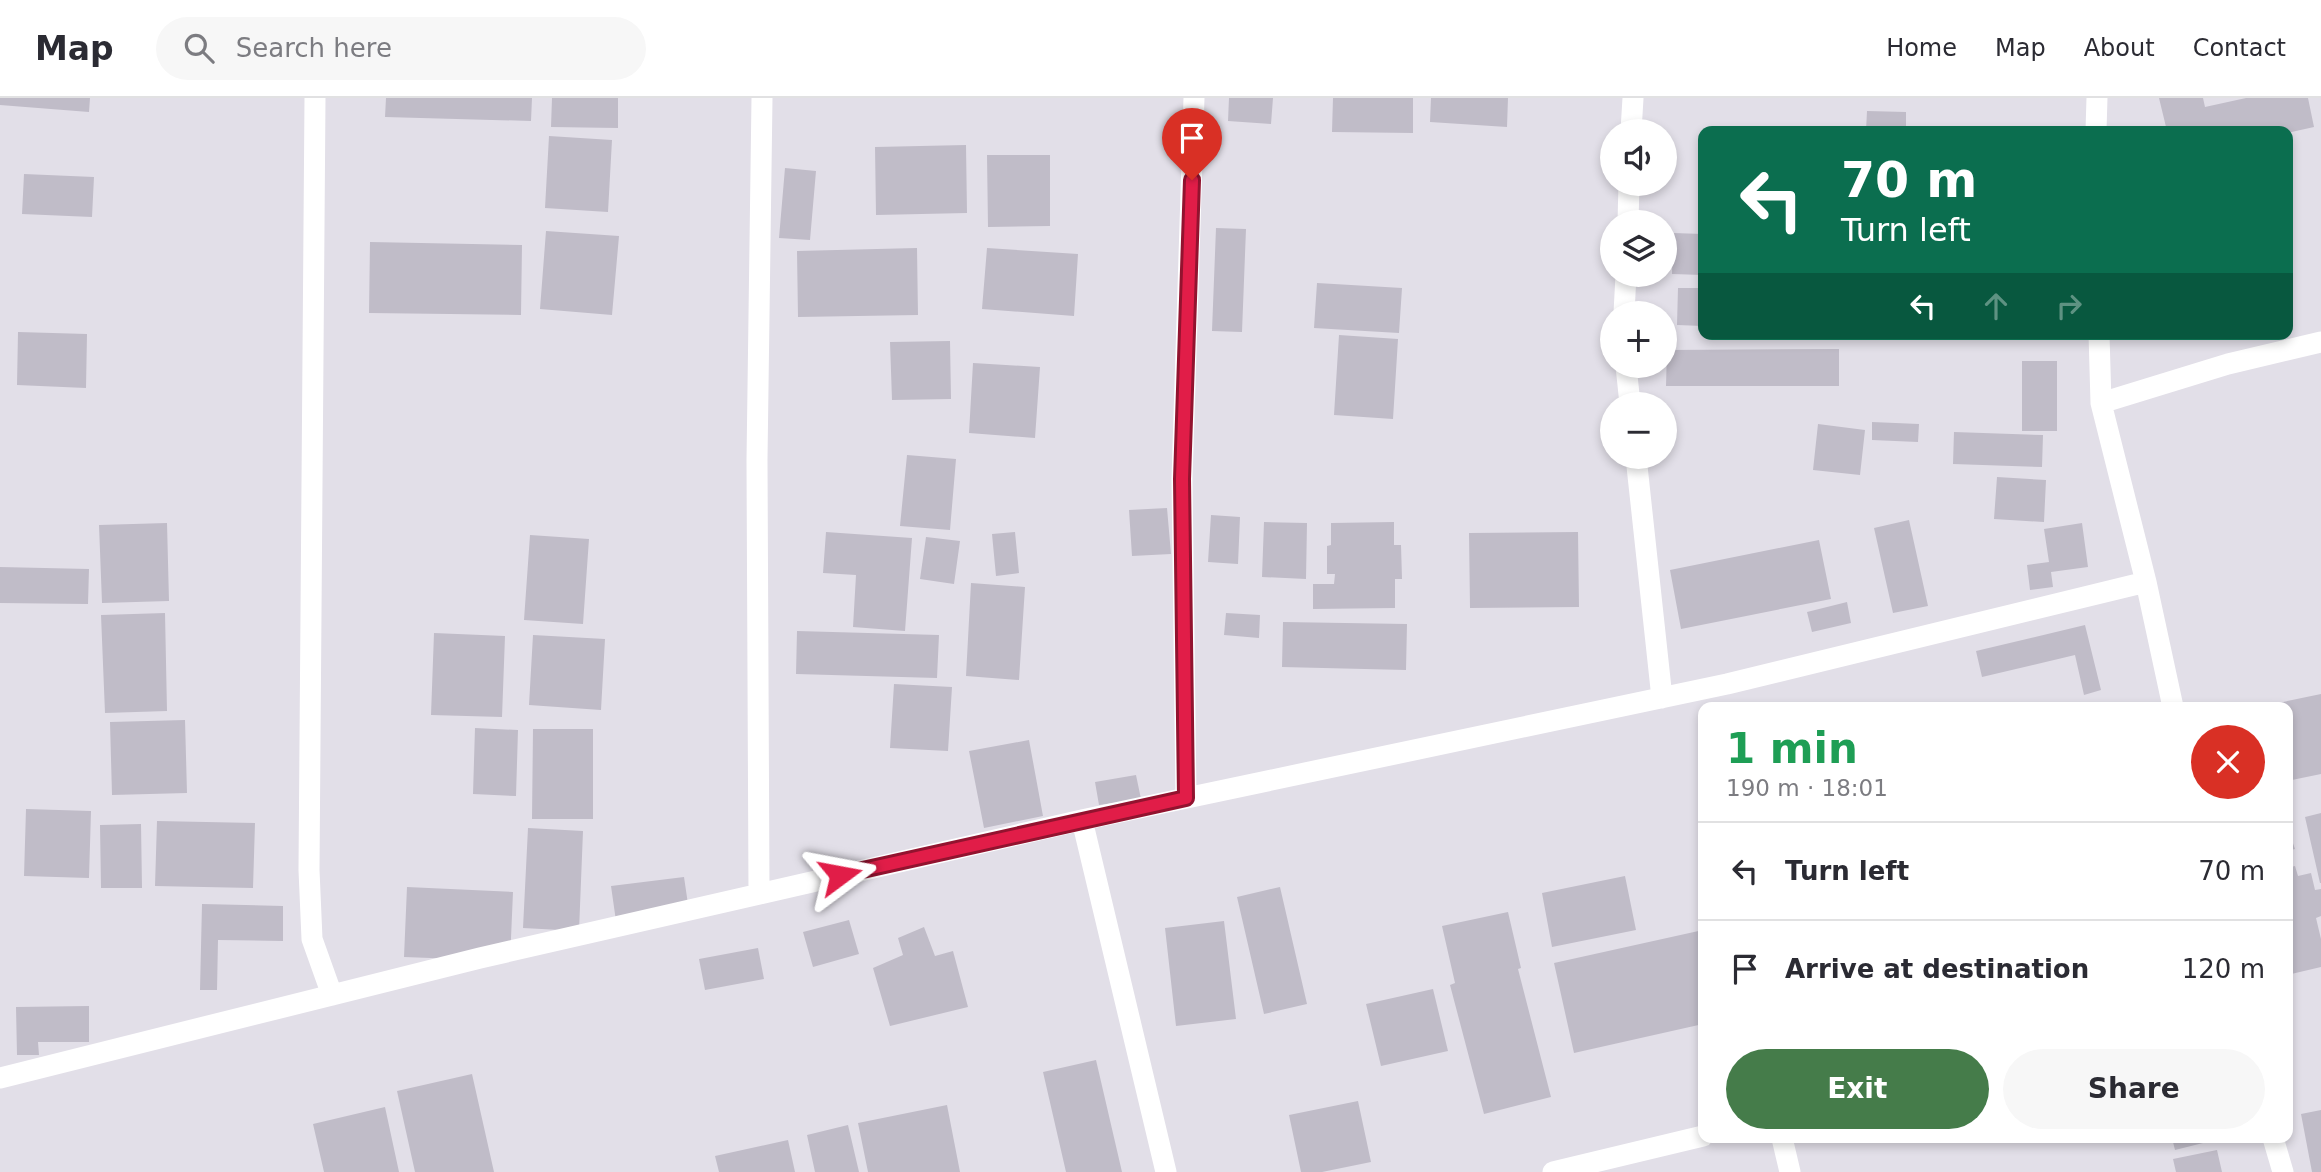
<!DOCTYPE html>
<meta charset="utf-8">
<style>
:root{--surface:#fff;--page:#f7f7f7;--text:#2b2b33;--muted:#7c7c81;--line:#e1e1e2;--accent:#457c4a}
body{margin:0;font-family:"DejaVu Sans",sans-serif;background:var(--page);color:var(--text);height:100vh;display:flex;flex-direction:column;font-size:26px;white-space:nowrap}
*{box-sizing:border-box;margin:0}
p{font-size:23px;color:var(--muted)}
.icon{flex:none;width:38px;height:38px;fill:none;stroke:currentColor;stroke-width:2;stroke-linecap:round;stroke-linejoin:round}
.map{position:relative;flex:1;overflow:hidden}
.sheet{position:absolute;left:1698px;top:604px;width:595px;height:441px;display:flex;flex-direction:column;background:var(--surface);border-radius:14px;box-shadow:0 4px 10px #0003}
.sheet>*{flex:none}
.top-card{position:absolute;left:1698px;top:28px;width:595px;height:214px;border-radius:14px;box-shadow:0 4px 10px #0003;background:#0b6e4f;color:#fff;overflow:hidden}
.buttons{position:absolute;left:1600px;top:21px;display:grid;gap:14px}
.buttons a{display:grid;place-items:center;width:77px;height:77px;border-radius:50%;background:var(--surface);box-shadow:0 4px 10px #0003;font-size:35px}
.pin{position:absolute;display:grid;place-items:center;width:60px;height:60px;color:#fff;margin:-72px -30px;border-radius:50% 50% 50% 0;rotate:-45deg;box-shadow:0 0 7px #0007}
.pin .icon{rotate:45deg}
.me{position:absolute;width:77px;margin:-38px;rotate:77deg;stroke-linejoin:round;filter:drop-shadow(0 0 5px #0008)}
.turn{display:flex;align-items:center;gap:24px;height:147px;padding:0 28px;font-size:32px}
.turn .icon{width:91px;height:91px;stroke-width:2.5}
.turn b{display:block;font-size:49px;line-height:60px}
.lanes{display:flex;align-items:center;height:66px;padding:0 28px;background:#0003;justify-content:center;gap:35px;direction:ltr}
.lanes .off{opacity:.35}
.round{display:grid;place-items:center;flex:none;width:74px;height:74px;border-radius:37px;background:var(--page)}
.overview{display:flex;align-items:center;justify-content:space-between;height:119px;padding:0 28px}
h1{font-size:42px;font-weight:800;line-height:52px;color:#1e9e55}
.primary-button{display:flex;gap:14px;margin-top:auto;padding:14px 28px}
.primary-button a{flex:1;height:80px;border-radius:42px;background:var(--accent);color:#fff;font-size:28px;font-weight:800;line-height:80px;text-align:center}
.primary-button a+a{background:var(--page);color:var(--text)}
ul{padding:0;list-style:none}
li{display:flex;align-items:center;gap:21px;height:98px;padding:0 28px;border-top:2px solid var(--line)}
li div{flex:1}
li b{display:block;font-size:26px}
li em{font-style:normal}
header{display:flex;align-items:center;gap:42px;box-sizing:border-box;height:98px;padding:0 35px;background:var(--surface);border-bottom:2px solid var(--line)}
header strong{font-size:33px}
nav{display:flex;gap:38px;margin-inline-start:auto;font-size:24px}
.search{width:490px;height:63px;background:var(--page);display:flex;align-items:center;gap:18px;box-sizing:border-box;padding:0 24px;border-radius:38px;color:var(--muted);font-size:26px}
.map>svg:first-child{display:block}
.building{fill:#c0bcc8}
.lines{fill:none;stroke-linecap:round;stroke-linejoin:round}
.minor{stroke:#fff;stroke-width:21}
.route-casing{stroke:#92132f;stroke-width:18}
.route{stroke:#e11d48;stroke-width:12}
</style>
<header>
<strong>Map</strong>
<div class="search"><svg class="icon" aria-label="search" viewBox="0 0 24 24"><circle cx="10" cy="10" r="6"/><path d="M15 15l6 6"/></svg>Search here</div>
<nav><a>Home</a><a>Map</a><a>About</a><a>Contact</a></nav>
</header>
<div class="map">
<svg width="2321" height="1074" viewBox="0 0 2321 1074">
<rect width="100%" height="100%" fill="#e2dfe8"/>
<path class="building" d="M0,0H90L89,14L0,7Z
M386,0H532L531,23L385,19Z
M552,0H618V30L551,29Z
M1229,0H1273L1271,26L1228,23Z
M1333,0H1413V35L1332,34Z
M1431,0H1508L1507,29L1430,24Z
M2159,0H2203L2205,9L2246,0H2308L2314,29L2287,35L2167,33Z
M1867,13L1906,14V33H1866Z
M2007,29L2049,30V33H2007Z
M549,38L612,42L608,114L545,110Z
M966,47L967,115L876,117L875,49Z
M987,57H1050V128L988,129Z
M785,70L816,73L810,142L779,140Z
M24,76L94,79L92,119L22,116Z
M1216,130L1246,131L1242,234L1212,233Z
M546,133L619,138L612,217L540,211Z
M1673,135L1703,136V177L1672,176Z
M370,144L522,147L521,217L369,215Z
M917,150L918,217L798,219L797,153Z
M987,150L1078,156L1074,218L982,211Z
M1317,185L1402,190L1399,235L1314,230Z
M1678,190H1703V228L1677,227Z
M18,234L87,236L86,290L17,287Z
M1339,237L1398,241L1393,321L1334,317Z
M950,243L951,301L892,302L890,244Z
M1839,251V288H1666L1667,252Z
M2022,263H2057V333H2022Z
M973,265L1040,269L1035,340L969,335Z
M1872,324L1919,326L1918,344L1872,342Z
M1818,326L1865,332L1860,377L1813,372Z
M1954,334L2043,337L2042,369L1953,366Z
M907,357L956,361L950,432L900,428Z
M1997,379L2046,382L2044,424L1994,421Z
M1167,410L1171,456L1132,458L1129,412Z
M1211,417L1240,419L1238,466L1208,464Z
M1909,422L1928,508L1893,515L1874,430Z
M1264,424L1307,425L1306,481L1262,479Z
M1394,424V447H1401L1402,481H1395V510L1313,511V486H1334L1335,476H1327V448L1331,447V425Z
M167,425L169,503L102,505L99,427Z
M2082,425L2088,469L2051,474L2053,489L2030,492L2027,467L2049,464L2044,431Z
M826,434L912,440L905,533L853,529L856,477L823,475Z
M1015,434L1019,475L996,478L992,436Z
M1578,434L1579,509L1470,510L1469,435Z
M530,437L589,441L583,526L524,522Z
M926,439L960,443L954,486L920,481Z
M1819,442L1831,501L1681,531L1670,472Z
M0,469L89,471L88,506L0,505Z
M971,485L1025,489L1019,582L966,578Z
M1847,504L1851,525L1812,534L1807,514Z
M165,515L167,613L105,615L101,517Z
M1226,515L1260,517L1259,540L1224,537Z
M1283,524L1407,526L1406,572L1282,569Z
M2085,527L2101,592L2084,597L2075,557L1982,579L1976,553Z
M797,533L939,537L937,580L796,576Z
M434,535L505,538L502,619L431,617Z
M533,537L605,541L601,612L529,607Z
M894,586L952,589L948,653L890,650Z
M2321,596V676L2287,683V609L2264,608Z
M185,622L187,695L112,697L110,624Z
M475,630L518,632L516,698L473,696Z
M533,631H593V721H532Z
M1029,642L1043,718L984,730L969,653Z
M1136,677L1141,701L1099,707L1095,684Z
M26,711L91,713L89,780L24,778Z
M2321,715V785H2320L2305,719Z
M157,723L255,725L253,790L155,788Z
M141,726L142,790H101L100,727Z
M2287,728L2295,751L2287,753Z
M528,730L583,733L579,833L523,830Z
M2295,768L2298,778L2311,775L2315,792L2321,791V818L2316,820L2321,841V869L2287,877V770Z
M1625,778L1636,832L1552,849L1542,795Z
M684,779L689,813L616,823L611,788Z
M407,789L513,794L510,863L404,859Z
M1280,789L1307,906L1264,916L1237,799Z
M202,806L283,808V843L218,842L217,892H200Z
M1508,814L1521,870L1518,871L1551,999L1484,1016L1450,887L1455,885L1442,828Z
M849,822L859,856L813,869L803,834Z
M1224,823L1236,921L1176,928L1165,830Z
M924,829L935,858L953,853L968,909L890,928L873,870L903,857L898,840Z
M1703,832V926L1574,955L1554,865Z
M758,850L764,881L705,892L699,861Z
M1433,891L1448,953L1381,968L1366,906Z
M89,908V944H38L39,957H17L16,909Z
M1096,962L1122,1074H1066L1043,974Z
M472,976L494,1074H415L397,993Z
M1358,1003L1371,1064L1322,1074H1301L1289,1017Z
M947,1007L960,1074H868L858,1025Z
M385,1009L399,1074H324L313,1026Z
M2321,1012V1074H2312L2301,1016Z
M848,1027L859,1074H815L807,1037Z
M2172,1040H2215V1042L2175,1052Z
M788,1042L795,1074H719L715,1058Z
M2217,1052L2222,1074H2176L2173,1061Z"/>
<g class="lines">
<path class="minor" d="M315,0L309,772L312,841L332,897
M1631,33L1633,0
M2096,33L2097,0
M1628,124L1629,86
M1624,215L1626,177
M2099,236L2101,305L2146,484L2173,609
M1626,268L1630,306
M2101,305L2228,266L2321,244
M1636,359L1662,600
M1186,700L1182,381L1194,0
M1082,722L1166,1074
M759,795L757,362L762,0
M0,980L480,860L1082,722L1727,586L2146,484
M1782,1040L1790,1074
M2273,1040L2283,1074
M1553,1074L1703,1038"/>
</g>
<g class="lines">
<defs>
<path id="route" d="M840,777L1186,700L1182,381L1192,82"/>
</defs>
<use href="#route" class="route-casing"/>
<use href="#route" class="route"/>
</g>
</svg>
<div class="buttons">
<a><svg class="icon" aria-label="sound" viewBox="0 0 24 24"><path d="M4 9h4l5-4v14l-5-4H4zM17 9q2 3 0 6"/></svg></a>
<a><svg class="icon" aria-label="layers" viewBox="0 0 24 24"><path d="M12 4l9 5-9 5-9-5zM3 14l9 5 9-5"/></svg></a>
<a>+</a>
<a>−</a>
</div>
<div class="pin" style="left:1192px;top:82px;background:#d93025"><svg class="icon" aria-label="arrive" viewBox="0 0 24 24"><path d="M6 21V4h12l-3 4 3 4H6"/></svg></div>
<svg class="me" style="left:840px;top:777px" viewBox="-20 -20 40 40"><path d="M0-17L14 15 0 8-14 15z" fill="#e11d48" stroke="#fff" stroke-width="4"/></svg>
<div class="top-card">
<div class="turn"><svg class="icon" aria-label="left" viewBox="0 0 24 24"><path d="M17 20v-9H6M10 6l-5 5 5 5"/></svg><div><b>70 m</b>Turn left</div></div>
<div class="lanes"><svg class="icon" aria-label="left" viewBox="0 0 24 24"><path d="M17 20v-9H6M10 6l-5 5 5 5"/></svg><svg class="icon off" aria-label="ahead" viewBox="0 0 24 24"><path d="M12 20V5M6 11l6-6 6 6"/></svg><svg class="icon off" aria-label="right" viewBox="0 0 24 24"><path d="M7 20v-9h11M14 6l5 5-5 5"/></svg></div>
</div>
<section class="sheet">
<div class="overview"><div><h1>1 min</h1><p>190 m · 18:01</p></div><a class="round" style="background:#d93025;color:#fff"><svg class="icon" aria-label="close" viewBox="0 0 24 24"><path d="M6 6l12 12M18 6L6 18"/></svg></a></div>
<ul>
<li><svg class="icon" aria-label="left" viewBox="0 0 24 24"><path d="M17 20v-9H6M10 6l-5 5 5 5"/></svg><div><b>Turn left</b></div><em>70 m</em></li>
<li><svg class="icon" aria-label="arrive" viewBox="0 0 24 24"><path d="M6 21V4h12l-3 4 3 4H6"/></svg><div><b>Arrive at destination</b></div><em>120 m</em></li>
</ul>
<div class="primary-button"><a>Exit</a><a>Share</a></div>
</section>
</div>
